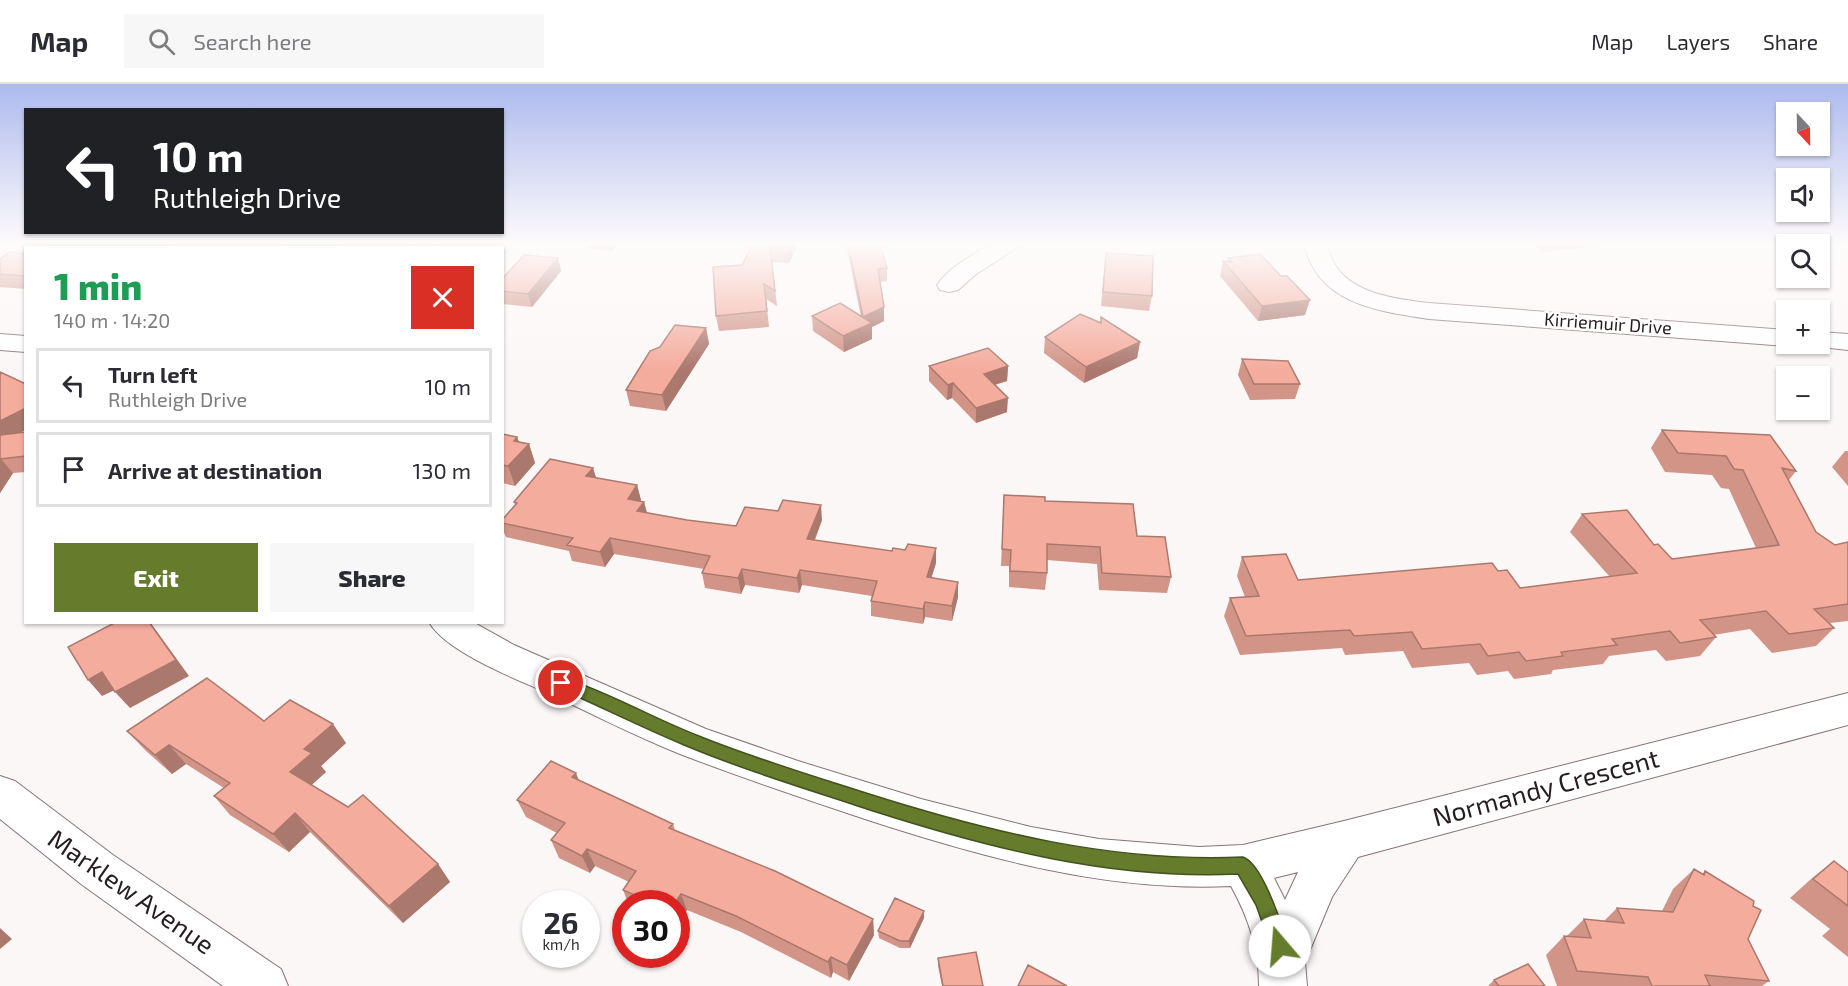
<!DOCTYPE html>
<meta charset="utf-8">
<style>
:root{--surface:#fff;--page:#f7f7f7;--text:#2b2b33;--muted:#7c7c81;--line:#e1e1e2;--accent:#667c2d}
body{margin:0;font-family:"Exo 2",sans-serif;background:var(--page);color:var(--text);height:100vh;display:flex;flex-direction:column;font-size:22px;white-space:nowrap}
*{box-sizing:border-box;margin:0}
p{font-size:20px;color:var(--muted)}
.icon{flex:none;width:33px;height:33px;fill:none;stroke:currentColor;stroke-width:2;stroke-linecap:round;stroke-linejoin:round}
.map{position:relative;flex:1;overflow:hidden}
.drawer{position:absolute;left:24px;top:162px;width:480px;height:378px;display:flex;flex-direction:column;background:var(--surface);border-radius:0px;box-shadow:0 2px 4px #0004}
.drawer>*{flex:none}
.banner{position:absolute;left:24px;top:24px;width:480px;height:126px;border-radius:0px;box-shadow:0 2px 4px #0004;background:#202124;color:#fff;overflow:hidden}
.needle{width:39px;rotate:158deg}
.controls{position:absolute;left:1776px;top:18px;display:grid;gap:12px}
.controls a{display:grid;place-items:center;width:54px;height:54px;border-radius:0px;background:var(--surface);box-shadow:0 2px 4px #0004;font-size:30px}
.speed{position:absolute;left:522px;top:806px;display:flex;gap:12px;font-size:30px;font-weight:700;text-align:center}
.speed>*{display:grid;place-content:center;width:78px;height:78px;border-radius:50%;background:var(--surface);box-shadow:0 2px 4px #0004;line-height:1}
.speed small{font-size:15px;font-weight:400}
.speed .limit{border:9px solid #d22;background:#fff;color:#111}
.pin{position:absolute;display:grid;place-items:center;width:51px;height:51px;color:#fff;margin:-26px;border:3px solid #fff;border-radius:50%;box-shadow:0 2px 6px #0007}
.me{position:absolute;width:66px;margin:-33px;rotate:342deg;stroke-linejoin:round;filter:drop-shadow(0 0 4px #0008)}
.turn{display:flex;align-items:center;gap:21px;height:126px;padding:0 30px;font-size:27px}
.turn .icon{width:78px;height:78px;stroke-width:2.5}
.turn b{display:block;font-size:42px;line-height:51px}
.round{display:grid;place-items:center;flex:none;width:63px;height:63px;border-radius:0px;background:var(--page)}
.headline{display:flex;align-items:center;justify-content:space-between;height:102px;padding:0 30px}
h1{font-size:36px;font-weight:800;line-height:45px;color:#1e9e55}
.cta{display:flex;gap:12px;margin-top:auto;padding:12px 30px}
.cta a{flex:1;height:69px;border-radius:0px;background:var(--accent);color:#fff;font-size:24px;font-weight:800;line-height:69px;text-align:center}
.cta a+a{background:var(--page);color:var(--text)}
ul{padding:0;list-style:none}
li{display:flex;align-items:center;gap:18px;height:75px;margin:0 12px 9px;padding:0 18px;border:3px solid var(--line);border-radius:0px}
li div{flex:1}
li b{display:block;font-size:22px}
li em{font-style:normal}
header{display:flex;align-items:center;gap:36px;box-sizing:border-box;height:84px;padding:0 30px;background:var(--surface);border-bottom:2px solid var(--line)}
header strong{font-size:28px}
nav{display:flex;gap:33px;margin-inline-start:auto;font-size:21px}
.search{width:420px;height:54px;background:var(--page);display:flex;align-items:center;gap:15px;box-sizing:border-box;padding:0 21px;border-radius:0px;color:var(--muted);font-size:22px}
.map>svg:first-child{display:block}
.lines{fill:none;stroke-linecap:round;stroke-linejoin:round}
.minor-casing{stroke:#897275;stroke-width:2}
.minor{fill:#fff;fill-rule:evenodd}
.wall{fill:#d29487}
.shaded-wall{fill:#ab786e}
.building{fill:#f4ac9d;stroke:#ab786e;stroke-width:1.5}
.route{fill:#667c2d;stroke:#42511d;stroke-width:1.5}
.labels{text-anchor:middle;stroke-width:5;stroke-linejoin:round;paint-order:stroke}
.far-street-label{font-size:18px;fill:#261d1e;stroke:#fff}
.near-street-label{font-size:26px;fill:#261d1e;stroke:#fff}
</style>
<header>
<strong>Map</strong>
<div class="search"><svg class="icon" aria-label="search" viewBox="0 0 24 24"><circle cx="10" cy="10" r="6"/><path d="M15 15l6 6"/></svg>Search here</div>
<nav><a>Map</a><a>Layers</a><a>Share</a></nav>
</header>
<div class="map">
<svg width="1848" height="902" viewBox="0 0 1848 902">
<rect width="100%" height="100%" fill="#fcf7f7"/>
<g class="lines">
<defs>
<path id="minor" d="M413,160H439L436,164H411Z
M991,160H1019L1015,165L975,191L958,206L949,208L940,206L937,201C950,182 973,171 991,160Z
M1304,160H1326C1329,165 1330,172 1333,177C1349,210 1397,215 1429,219L1786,246V260H1795L1786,262L1429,235C1377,227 1318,220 1304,160Z
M1820,248L1848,250V266L1811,262L1809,260H1820Z
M0,250L26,252V268L0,266Z
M429,538H473L514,561L706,645L798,677L921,715L1031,743L1099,755L1199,763L1243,761L1344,737L1848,609V641L1358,773L1332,813L1305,878L1307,902H1259C1259,865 1249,835 1231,802C1107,808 985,774 868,736C805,715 742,694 680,670C635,652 592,630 548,609C516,595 446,568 429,538ZM1298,788L1285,816L1274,794Z
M0,692L15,697L113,771L281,885L288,902H223L81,800L0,735Z"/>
</defs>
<use href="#minor" class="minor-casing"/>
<use href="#minor" class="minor"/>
</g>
<path class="wall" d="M586,160H620L612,167L587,164Z
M753,160H798L789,179L772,178L777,222L766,215L769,243L719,247L716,232Z
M846,160H880L887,184V197L880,198L884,237L872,243V255L844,268L813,247L812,232L861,233Z
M1533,160H1607L1606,161L1543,168Z
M1106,169L1152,212L1149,227L1101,222Z
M26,170V205L0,203V175Z
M558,174L561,187L532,223L502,220V195Z
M1228,174L1305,231L1258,237L1220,192L1223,177L1227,178Z
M706,244L709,260L666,327L630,322L626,306Z
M1045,253L1140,258L1137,274L1084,299L1044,269Z
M1242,275L1300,300L1295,315L1250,316L1238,291Z
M929,282H1008L1007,297L995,301L1007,328L976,339L952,314L947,316L929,297Z
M0,288L20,349L26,348V388L13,389L0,409Z
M1662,346L1796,387L1789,396L1816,448L1835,461L1848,458V537L1830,539L1834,544L1816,562L1772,569L1750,545L1713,551L1716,553L1700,572L1666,577L1656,566L1609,572L1603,580L1553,586L1551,590L1514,595L1508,587L1477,591L1469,579L1412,584L1403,567L1345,571L1342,564L1240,571L1224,532L1230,514L1245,513L1237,492L1242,473L1298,496L1498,487L1520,504L1610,493L1570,448L1582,430L1654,461L1672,475L1756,464L1729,405L1721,404L1712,391L1665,388L1651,364Z
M502,350L517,353L519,358L529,360L535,379L515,402L502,399Z
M1845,367H1848V402L1832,383Z
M596,394L637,401L641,417L644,418L647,429L687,436L736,442L822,436L815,456L936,479L931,494L958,513L952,537L925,533L923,540L871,532V517L872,512L802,501L799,509L745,501L741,510L705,504L702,489L704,485L614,470L605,483L572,477L569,467L506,453L502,444V436L515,421L514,418Z
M1004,411L1045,417L1137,452L1171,493L1167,509L1099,506L1097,480L1047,476V489L1045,506L1009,503V482H1001Z
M264,637L346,659L321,682L326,688L311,701L438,780L450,798L403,839L310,748L289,768L230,731L214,712L224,704L186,680L172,690L145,666L127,647Z
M579,696L673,740L675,746L873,835L874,851L849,897L833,888L831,894L741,848L687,826L681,836L676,835V819H628L623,806L629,798L595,782L590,789L559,774L551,756L557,749L526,733L517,716Z
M1834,777L1848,788V873L1822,852L1830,845L1790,814L1811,795Z
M1694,785L1702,790L1705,787L1753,822L1748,855L1769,897L1762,902H1557L1546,871L1564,852H1567L1584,835L1604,837L1617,824L1662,827L1673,805Z
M924,834L910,864H900L879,854L878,847Z
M938,874L983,902H942L938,882Z
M1494,896L1545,902H1488Z"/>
<path class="shaded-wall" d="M144,160H171L166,164H139Z
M327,160H342L340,164H325Z
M610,160H620L612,167Z
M790,160H798L789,179L788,164Z
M558,174L561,187L532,223L528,210Z
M1310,216L1305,231L1258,237L1262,222Z
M884,223V237L872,243V255L844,268L843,252L864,243L863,233Z
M706,244L709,260L666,327L662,311Z
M1140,258L1137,274L1084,299L1086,283Z
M1008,282L1007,297L983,304L984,290Z
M953,299L952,314L947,316L948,301Z
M1008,314L1007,328L976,339V324Z
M26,324V346L0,359V337Z
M517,353L522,367L529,360L535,379L515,402L508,382L514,357Z
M0,374L13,389L0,409Z
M593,384L598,399L586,392Z
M637,401L641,416L632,430L628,415Z
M644,418L648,433L637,427Z
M821,421L822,436L809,470L807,455Z
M610,454L614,470L605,483L600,468Z
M936,464V479L927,508V493Z
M742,485L745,501L741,510L738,494Z
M800,486L802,501L799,509L797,494Z
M958,498V513L952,537V522Z
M925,518V533L923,540V525Z
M149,538H150L189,592L130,624L115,608Z
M102,588L117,605L102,612L88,596Z
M333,640L346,659L321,682L326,688L305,707L290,688L304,665Z
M169,661L186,680L172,690L155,671Z
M576,689L583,707L572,693Z
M295,729L310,748L289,768L273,750Z
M587,765L595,782L590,789L582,772Z
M438,780L450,798L403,839L389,822Z
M650,809L654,819H647L646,816Z
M681,810L687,826L681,836L676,825V819H675Z
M924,827V834L910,864L909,857Z
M873,835L874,851L849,897L847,881Z
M0,844L12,855L0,865Z
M831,873L833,888L831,894L828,878Z"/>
<path class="building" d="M50,160H144L139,164H47Z
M286,160H327L325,164H283Z
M753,160H790L788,164L770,163L775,207L764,200L767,227L716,232L713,183L742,181Z
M848,160H880L887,184L878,185L884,223L863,233Z
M10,168L26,170V192L0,190V175Z
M1106,169L1153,172L1152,212L1103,208Z
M1260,170L1281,192H1287L1310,216L1262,222L1223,177L1232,178L1228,174Z
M524,171L558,174L528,210L502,207V195Z
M840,219L872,239L843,252L812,232Z
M1080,230L1101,239V233L1140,258L1086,283L1045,253Z
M675,241L706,244L662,311L626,306L650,267L660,263Z
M988,264L1008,282L984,290L1008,314L976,324L953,299L948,301L929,282Z
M1242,275L1288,277L1300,300H1254Z
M0,288L26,300V324L0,337Z
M1662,346L1770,351L1796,387L1782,384L1816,448L1835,461L1848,458V520L1814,525L1834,544L1789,550L1766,527L1700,536L1716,553L1680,559L1670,547L1612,555L1617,561L1561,568L1563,572L1526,577L1519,568L1488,572L1480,560L1422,565L1412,548L1354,552L1350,546L1246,552L1230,514L1259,512L1242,473L1286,470L1298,496L1492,479L1498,487L1507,486L1520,504L1637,489L1582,430L1627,426L1654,461L1658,460L1672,475L1779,461L1743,386L1734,385L1726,372L1678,369Z
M26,348V372L0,375V351Z
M502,350L517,353L514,357L529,360L508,382L502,381Z
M550,375L593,384L586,392L637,401L628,415L644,418L637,427L687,436L736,442L745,423L778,427L783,416L821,421L807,455L892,467L893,464L905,466L908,460L936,464L927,493L958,498L952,522L925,518L923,525L871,517L877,497L800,486L797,494L742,485L738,494L702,489L710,472L610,454L600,468L567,461L573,454L502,439V436L517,419L514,418Z
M1004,411L1045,413V417L1133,420L1137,452L1165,453L1171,493L1102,489L1100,463L1047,460V489L1010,487L1011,466L1002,465Z
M116,538H149L176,576L115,608L102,588L88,596L68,563Z
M207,594L264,637L290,616L333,640L304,665L312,669L290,688L348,723L363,711L438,780L389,822L295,729L273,750L214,712L230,699L169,661L155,671L127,647Z
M551,677L576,689L572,693L673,740L669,744L775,787L873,835L847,881L831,873L828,878L736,832L681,810L675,819H673L650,809L646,816L623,806L636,787L587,765L582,772L551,756L565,739L517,716Z
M1834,777L1848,788V822L1813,795Z
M1694,785L1704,791L1705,787L1754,817L1753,822L1761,826L1748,855L1769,897L1705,891L1710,902H1652L1648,893L1577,887L1564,852L1591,854L1584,835L1624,839L1617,824L1673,828Z
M895,814L924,827L909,857H900L878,847Z
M976,868L983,902H943L938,874Z
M1528,880L1545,902H1499L1494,896Z
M1028,881L1067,902H1018Z"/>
<linearGradient id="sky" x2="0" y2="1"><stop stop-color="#adbaee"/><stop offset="0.56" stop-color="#fefbfb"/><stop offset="1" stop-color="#fefbfb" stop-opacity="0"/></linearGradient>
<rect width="1848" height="286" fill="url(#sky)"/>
<path class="route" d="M561,593C609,608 652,634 699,652C753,674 810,691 866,709C989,748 1114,779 1243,773C1263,780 1282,842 1289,862L1286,869L1280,872L1273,869L1256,821L1238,790C1113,796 992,765 873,727C810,706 746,687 684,661C641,643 599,622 556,603L554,599L556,594Z"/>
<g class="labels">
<g class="far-street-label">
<text transform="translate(1608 240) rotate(4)" y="6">Kirriemuir Drive</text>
</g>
<g class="near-street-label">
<text transform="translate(1546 704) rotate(-15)" y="9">Normandy Crescent</text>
<text transform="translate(131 808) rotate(35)" y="9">Marklew Avenue</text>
</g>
</g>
</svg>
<div class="controls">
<a><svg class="needle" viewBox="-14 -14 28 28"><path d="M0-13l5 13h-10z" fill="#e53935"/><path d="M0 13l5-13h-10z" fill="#7c7c81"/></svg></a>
<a><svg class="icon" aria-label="sound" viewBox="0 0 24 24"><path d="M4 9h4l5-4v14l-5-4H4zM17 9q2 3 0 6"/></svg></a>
<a><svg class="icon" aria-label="search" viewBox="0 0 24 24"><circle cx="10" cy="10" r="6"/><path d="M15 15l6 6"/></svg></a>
<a>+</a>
<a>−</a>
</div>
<div class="speed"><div>26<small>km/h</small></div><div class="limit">30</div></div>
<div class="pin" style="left:561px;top:599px;background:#d93025"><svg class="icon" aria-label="arrive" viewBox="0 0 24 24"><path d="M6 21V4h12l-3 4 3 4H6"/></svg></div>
<svg class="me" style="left:1280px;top:862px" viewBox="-20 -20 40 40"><circle r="19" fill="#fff"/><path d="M0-13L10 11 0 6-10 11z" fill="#667c2d"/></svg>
<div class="banner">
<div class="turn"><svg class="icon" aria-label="left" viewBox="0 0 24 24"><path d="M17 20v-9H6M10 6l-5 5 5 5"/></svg><div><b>10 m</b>Ruthleigh Drive</div></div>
</div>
<section class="drawer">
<div class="headline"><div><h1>1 min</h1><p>140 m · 14:20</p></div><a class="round" style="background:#d93025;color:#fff"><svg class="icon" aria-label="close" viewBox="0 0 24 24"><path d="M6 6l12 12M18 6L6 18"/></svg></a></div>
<ul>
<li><svg class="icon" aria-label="left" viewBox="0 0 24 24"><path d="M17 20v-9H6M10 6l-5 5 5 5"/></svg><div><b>Turn left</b><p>Ruthleigh Drive</p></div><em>10 m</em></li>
<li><svg class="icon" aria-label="arrive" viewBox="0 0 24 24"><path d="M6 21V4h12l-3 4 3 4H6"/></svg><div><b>Arrive at destination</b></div><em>130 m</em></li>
</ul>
<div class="cta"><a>Exit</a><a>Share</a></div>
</section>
</div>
